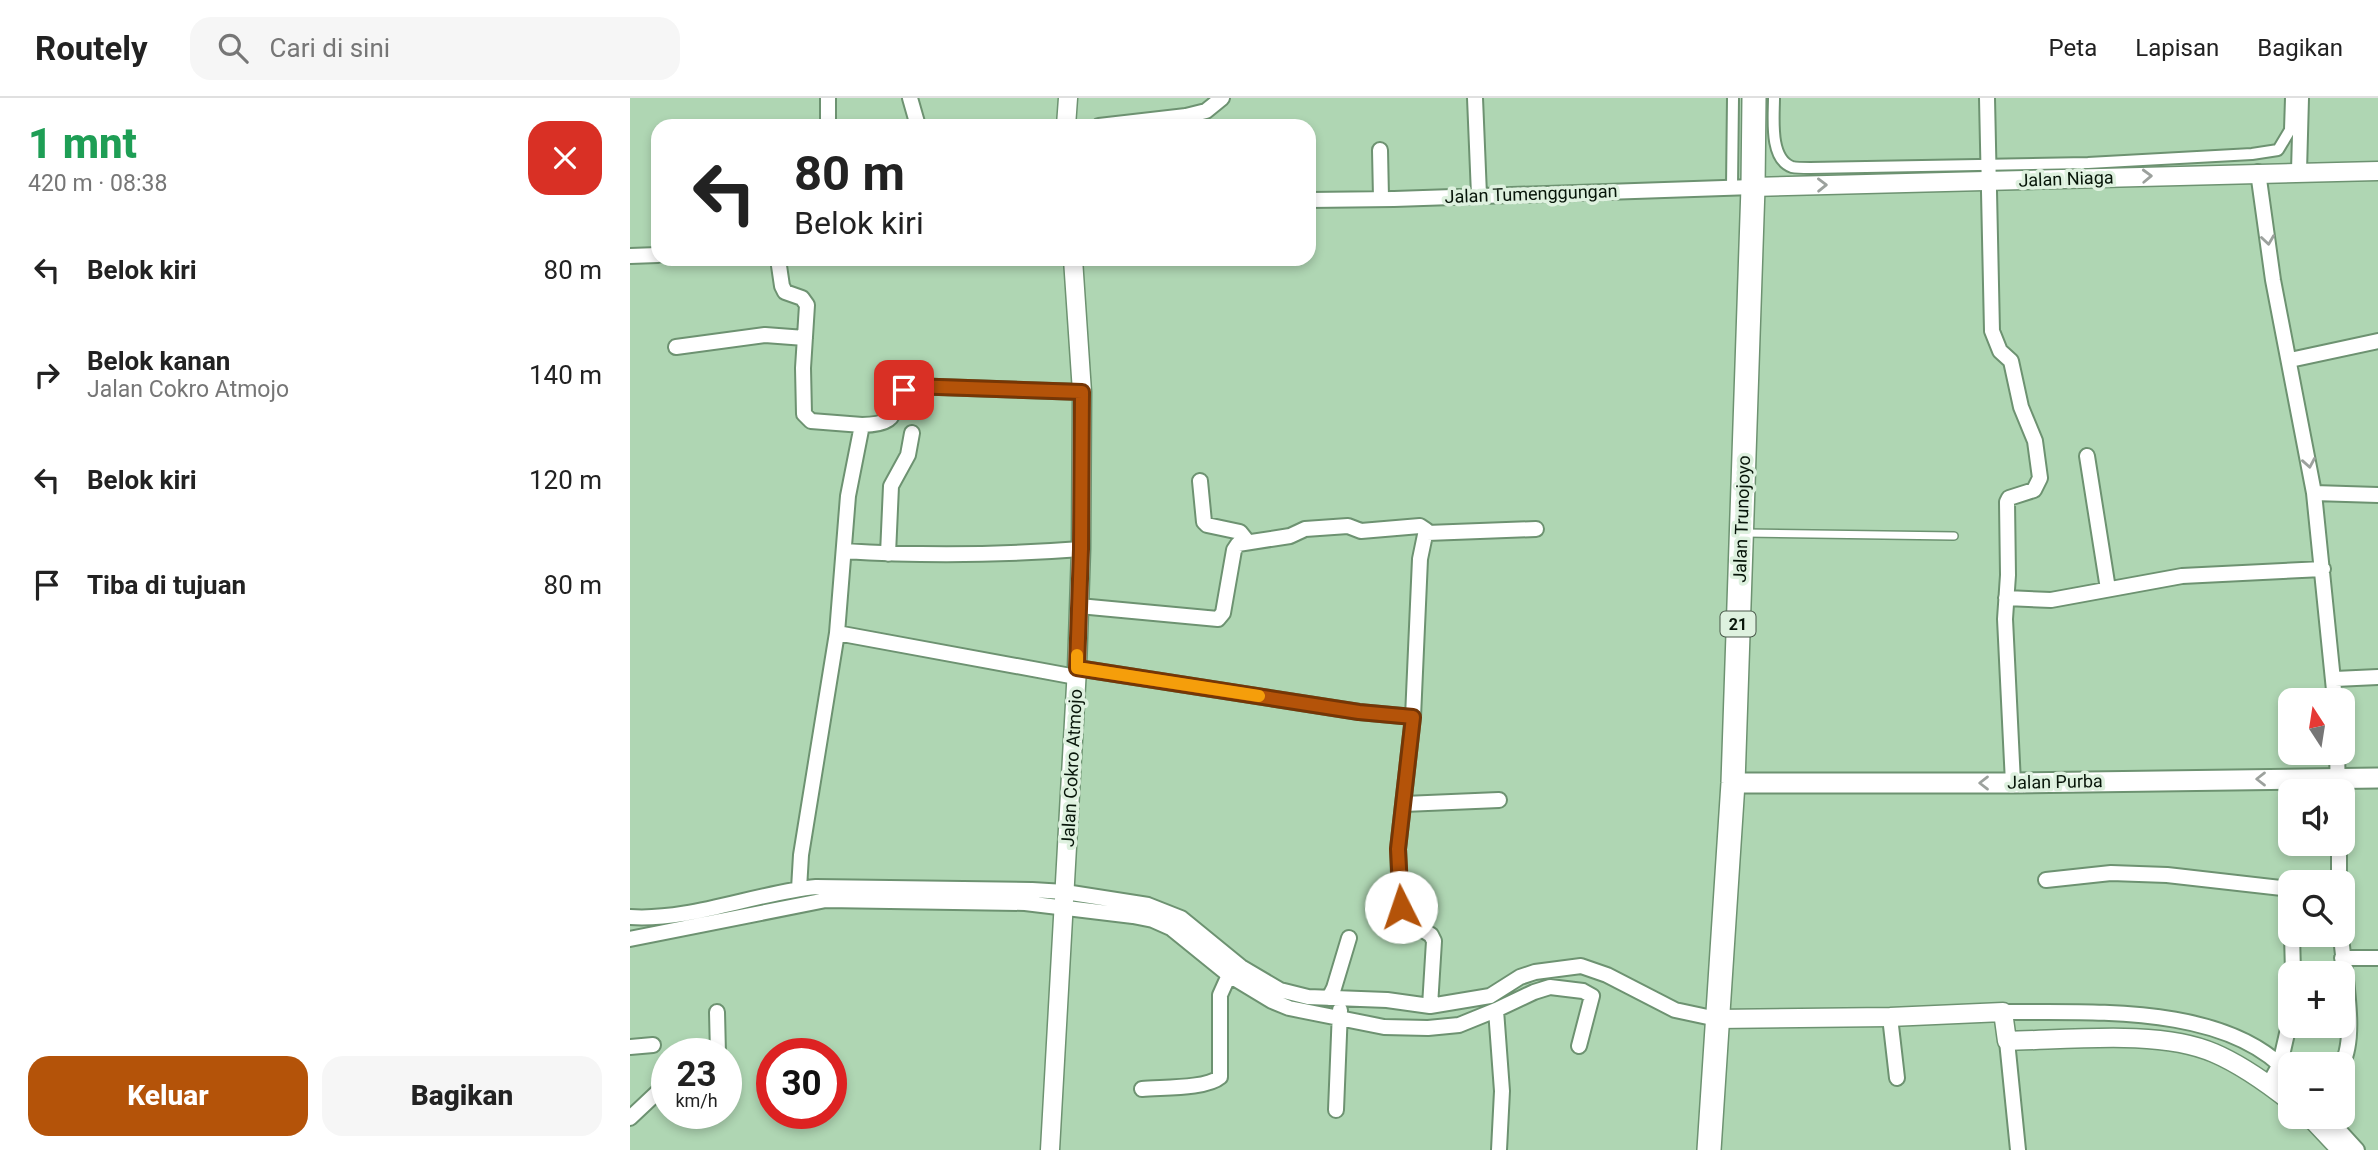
<!DOCTYPE html>
<html lang="id">
<meta charset="utf-8">
<style>
:root{--surface:#fff;--page:#f6f6f6;--text:#222;--muted:#767676;--line:#e0e0e0;--accent:#b45309}
body{margin:0;font-family:Roboto,sans-serif;background:var(--page);color:var(--text);height:100vh;display:flex;flex-direction:column;font-size:26px;white-space:nowrap}
*{box-sizing:border-box;margin:0}
p{font-size:23px;color:var(--muted)}
.icon{flex:none;width:38px;height:38px;fill:none;stroke:currentColor;stroke-width:2;stroke-linecap:round;stroke-linejoin:round}
.map{position:relative;flex:1;overflow:hidden}
.details{display:flex;flex-direction:column;background:var(--surface);width:630px}
.details>*{flex:none}
.guide{position:absolute;left:21px;top:21px;width:665px;height:147px;border-radius:21px;box-shadow:0 4px 10px #0003;background:#fff;color:var(--text);overflow:hidden}
.needle{width:46px;rotate:348deg}
.buttons{position:absolute;left:1648px;top:590px;display:grid;gap:14px}
.buttons a{display:grid;place-items:center;width:77px;height:77px;border-radius:14px;background:var(--surface);box-shadow:0 4px 10px #0003;font-size:35px}
.speed{position:absolute;left:21px;top:940px;display:flex;gap:14px;font-size:35px;font-weight:700;text-align:center}
.speed>*{display:grid;place-content:center;width:91px;height:91px;border-radius:50%;background:var(--surface);box-shadow:0 4px 10px #0003;line-height:1}
.speed small{font-size:18px;font-weight:400}
.speed .limit{border:10px solid #d22;background:#fff;color:#111}
.pin{position:absolute;display:grid;place-items:center;width:60px;height:60px;color:#fff;margin:-30px;border-radius:14px;box-shadow:0 4px 10px #0006}
.me{position:absolute;width:77px;margin:-38px;rotate:356deg;stroke-linejoin:round;filter:drop-shadow(0 0 5px #0008)}
.turn{display:flex;align-items:center;gap:24px;height:147px;padding:0 28px;font-size:32px}
.turn .icon{width:91px;height:91px;stroke-width:2.5}
.turn b{display:block;font-size:49px;line-height:60px}
.round{display:grid;place-items:center;flex:none;width:74px;height:74px;border-radius:21px;background:var(--page)}
.overview{display:flex;align-items:center;justify-content:space-between;height:119px;padding:0 28px}
h1{font-size:42px;font-weight:800;line-height:52px;color:#1e9e55}
.button{display:flex;gap:14px;margin-top:auto;padding:14px 28px}
.button a{flex:1;height:80px;border-radius:21px;background:var(--accent);color:#fff;font-size:28px;font-weight:800;line-height:80px;text-align:center}
.button a+a{background:var(--page);color:var(--text)}
ul{padding:0;list-style:none}
li{display:flex;align-items:center;gap:21px;height:105px;padding:0 28px}
li div{flex:1}
li b{display:block;font-size:26px}
li em{font-style:normal}
header{display:flex;align-items:center;gap:42px;box-sizing:border-box;height:98px;padding:0 35px;background:var(--surface);border-bottom:2px solid var(--line)}
header strong{font-size:33px}
nav{display:flex;gap:38px;margin-inline-start:auto;font-size:24px}
.search{width:490px;height:63px;background:var(--page);display:flex;align-items:center;gap:18px;box-sizing:border-box;padding:0 24px;border-radius:21px;color:var(--muted);font-size:26px}
main{display:flex;flex:1;min-height:0}
.map>svg:first-child{display:block}
.lines{fill:none;stroke-linecap:round;stroke-linejoin:round}
.service-casing{stroke:#6d9271;stroke-width:10}
.pedestrian-casing{stroke:#6d9271;stroke-width:14}
.minor-casing{stroke:#6d9271;stroke-width:18}
.tertiary-casing{stroke:#6d9271;stroke-width:21}
.secondary-casing{stroke:#6d9271;stroke-width:23}
.trunk-casing{stroke:#6d9271;stroke-width:26}
.service{stroke:#fff;stroke-width:7}
.pedestrian{stroke:#fff;stroke-width:10}
.minor{stroke:#fff;stroke-width:14}
.tertiary{stroke:#fff;stroke-width:18}
.secondary{stroke:#fff;stroke-width:19}
.trunk{stroke:#fff;stroke-width:23}
.oneway{stroke:#9ca19d}
.route-casing{stroke:#753606;stroke-width:18}
.route{stroke:#b45309;stroke-width:12}
.slow{stroke:#f59e0b;stroke-width:12}
.labels{text-anchor:middle;stroke-width:7;stroke-linejoin:round;paint-order:stroke}
.shield{fill:#def1df;stroke:#485749;stroke-width:2}
.shield-label{font-size:16px;font-weight:bold;fill:#071509}
.street-label{font-size:18px;fill:#071509;stroke:#def1df}
</style>
<header>
<strong>Routely</strong>
<div class="search"><svg class="icon" aria-label="search" viewBox="0 0 24 24"><circle cx="10" cy="10" r="6"/><path d="M15 15l6 6"/></svg>Cari di sini</div>
<nav><a>Peta</a><a>Lapisan</a><a>Bagikan</a></nav>
</header>
<main>
<section class="details">
<div class="overview"><div><h1>1 mnt</h1><p>420 m · 08:38</p></div><a class="round" style="background:#d93025;color:#fff"><svg class="icon" aria-label="close" viewBox="0 0 24 24"><path d="M6 6l12 12M18 6L6 18"/></svg></a></div>
<ul>
<li><svg class="icon" aria-label="left" viewBox="0 0 24 24"><path d="M17 20v-9H6M10 6l-5 5 5 5"/></svg><div><b>Belok kiri</b></div><em>80 m</em></li>
<li><svg class="icon" aria-label="right" viewBox="0 0 24 24"><path d="M7 20v-9h11M14 6l5 5-5 5"/></svg><div><b>Belok kanan</b><p>Jalan Cokro Atmojo</p></div><em>140 m</em></li>
<li><svg class="icon" aria-label="left" viewBox="0 0 24 24"><path d="M17 20v-9H6M10 6l-5 5 5 5"/></svg><div><b>Belok kiri</b></div><em>120 m</em></li>
<li><svg class="icon" aria-label="arrive" viewBox="0 0 24 24"><path d="M6 21V4h12l-3 4 3 4H6"/></svg><div><b>Tiba di tujuan</b></div><em>80 m</em></li>
</ul>
<div class="button"><a>Keluar</a><a>Bagikan</a></div>
</section>
<div class="map">
<svg width="1748" height="1052" viewBox="0 0 1748 1052">
<rect width="100%" height="100%" fill="#afd6b3"/>
<g class="lines">
<defs>
<path id="service" d="M1115,435L1324,438"/>
<path id="pedestrian" d="M1144,0C1144,19 1139,61 1162,69C1167,70 1174,70 1180,70L1458,65L1622,56L1648,52L1660,32L1661,0
M1102,89L1103,0"/>
<path id="minor" d="M280,0L288,28
M845,0L849,97
M1357,0L1362,233L1370,253L1381,263L1391,309L1405,343L1410,380L1404,392L1379,400L1377,404L1378,477L1375,521L1383,685
M198,28V0
M469,28L556,18L576,13L592,0
M750,52L751,100
M1669,73L1671,0
M1628,74L1643,182L1684,395L1705,602
M679,102L764,101L1123,89
M0,158L28,157
M148,161L152,188L155,194L172,200L177,207L173,270L174,316L181,323L232,327L218,398L207,535L171,757L169,791
M46,249L135,237L175,240
M1660,262L1748,243
M232,327C280,326 253,305 280,288L452,294
M1457,358L1478,491
M570,383L574,424L577,427L610,434L618,444
M1684,395L1748,397
M797,435L906,431
M214,453C293,458 372,457 451,451
M258,456L261,388L278,357L282,335
M1376,500L1421,502L1552,478L1693,471
M449,508L588,521L593,515L604,452L608,446L660,438L675,431L718,428L731,433L790,428L796,432L790,461L783,619L768,751L769,778L771,809L774,818L781,825L801,837L804,843L800,908
M207,535L446,579
M447,570L729,614L783,619
M1705,581L1748,579
M1707,654L1708,693
M774,706L869,702
M1709,746V784
M1416,782L1481,775L1537,777L1660,791
M1661,791V811
M0,819C61,823 125,795 186,789L402,792L435,794L518,807L551,820L611,869L650,892L678,899L757,902L800,908L860,898L890,879L905,874L951,868L977,877L1045,912L1087,921
M1662,836L1663,875
M1711,836C1713,872 1728,937 1712,966
M0,841L196,802L395,805L503,818L523,822L541,830L599,877L642,903L659,910L754,929L798,930L829,927L866,912L904,894L920,889L953,893L962,898L949,948
M1712,860H1748
M699,900L704,890L719,840
M866,912L872,993L869,1052
M87,914L88,956
M1373,914C1462,915 1598,905 1661,978
M1260,919L1267,980
M1377,943L1388,1052
M0,949L23,947
M1639,986L1650,966L1661,918
M512,991C531,989 576,991 590,979V897L599,877
M706,1012L710,912
M1696,1018L1727,1052
M0,1020L33,989L37,988"/>
<path id="tertiary" d="M436,28L438,0
M1123,89L1748,73
M1087,921L1260,919L1373,914L1377,943C1437,942 1530,931 1584,955C1612,967 1637,985 1661,1004
M1679,1018L1711,1052
M420,1052L447,570L451,451L452,294L443,161"/>
<path id="secondary" d="M1103,685H1383L1748,680"/>
<path id="trunk" d="M1079,1052L1103,685L1123,89L1124,0"/>
</defs>
<use href="#service" class="service-casing"/>
<use href="#pedestrian" class="pedestrian-casing"/>
<use href="#minor" class="minor-casing"/>
<use href="#tertiary" class="tertiary-casing"/>
<use href="#secondary" class="secondary-casing"/>
<use href="#trunk" class="trunk-casing"/>
<use href="#service" class="service"/>
<use href="#pedestrian" class="pedestrian"/>
<use href="#minor" class="minor"/>
<use href="#tertiary" class="tertiary"/>
<use href="#secondary" class="secondary"/>
<use href="#trunk" class="trunk"/>
</g>
<defs><path id="oneway-chevron" d="M-2-3.5L2.5 0L-2 3.5" fill="none" stroke-width="1.6" stroke-linecap="round" stroke-linejoin="round" transform="scale(1.75)"/></defs>
<g class="oneway">
<use href="#oneway-chevron" transform="translate(1517 78) rotate(-2)"/>
<use href="#oneway-chevron" transform="translate(1192 87) rotate(-1)"/>
<use href="#oneway-chevron" transform="translate(1638 142) rotate(82)"/>
<use href="#oneway-chevron" transform="translate(1679 365) rotate(80)"/>
<use href="#oneway-chevron" transform="translate(1631 681) rotate(180)"/>
<use href="#oneway-chevron" transform="translate(1354 685) rotate(180)"/>
</g>
<g class="lines">
<defs>
<path id="route" d="M274,292L280,288L452,294L451,451L447,570L729,614L783,619L768,751L771,809"/>
</defs>
<use href="#route" class="route-casing"/>
<use href="#route" class="route"/>
<path class="slow" d="M447,557V570L629,598"/>
</g>
<g class="labels">
<rect class="shield" x="1090.5" y="513.5" width="35" height="25" rx="5"/>
<g class="shield-label">
<text x="1108" y="532">21</text>
</g>
<g class="street-label">
<text transform="translate(1436 81) rotate(-2)" y="6">Jalan Niaga</text>
<text transform="translate(901 96) rotate(-2)" y="6">Jalan Tumenggungan</text>
<text transform="translate(1112 421) rotate(-88)" y="6">Jalan Trunojoyo</text>
<text transform="translate(442 670) rotate(-87)" y="6">Jalan Cokro Atmojo</text>
<text transform="translate(1425 684) rotate(-1)" y="6">Jalan Purba</text>
</g>
</g>
</svg>
<div class="buttons">
<a><svg class="needle" viewBox="-14 -14 28 28"><path d="M0-13l5 13h-10z" fill="#e53935"/><path d="M0 13l5-13h-10z" fill="#767676"/></svg></a>
<a><svg class="icon" aria-label="sound" viewBox="0 0 24 24"><path d="M4 9h4l5-4v14l-5-4H4zM17 9q2 3 0 6"/></svg></a>
<a><svg class="icon" aria-label="search" viewBox="0 0 24 24"><circle cx="10" cy="10" r="6"/><path d="M15 15l6 6"/></svg></a>
<a>+</a>
<a>−</a>
</div>
<div class="speed"><div>23<small>km/h</small></div><div class="limit">30</div></div>
<div class="pin" style="left:274px;top:292px;background:#d93025"><svg class="icon" aria-label="arrive" viewBox="0 0 24 24"><path d="M6 21V4h12l-3 4 3 4H6"/></svg></div>
<svg class="me" style="left:771px;top:809px" viewBox="-20 -20 40 40"><circle r="19" fill="#fff"/><path d="M0-13L10 11 0 6-10 11z" fill="#b45309"/></svg>
<div class="guide">
<div class="turn"><svg class="icon" aria-label="left" viewBox="0 0 24 24"><path d="M17 20v-9H6M10 6l-5 5 5 5"/></svg><div><b>80 m</b>Belok kiri</div></div>
</div>
</div>
</main>
